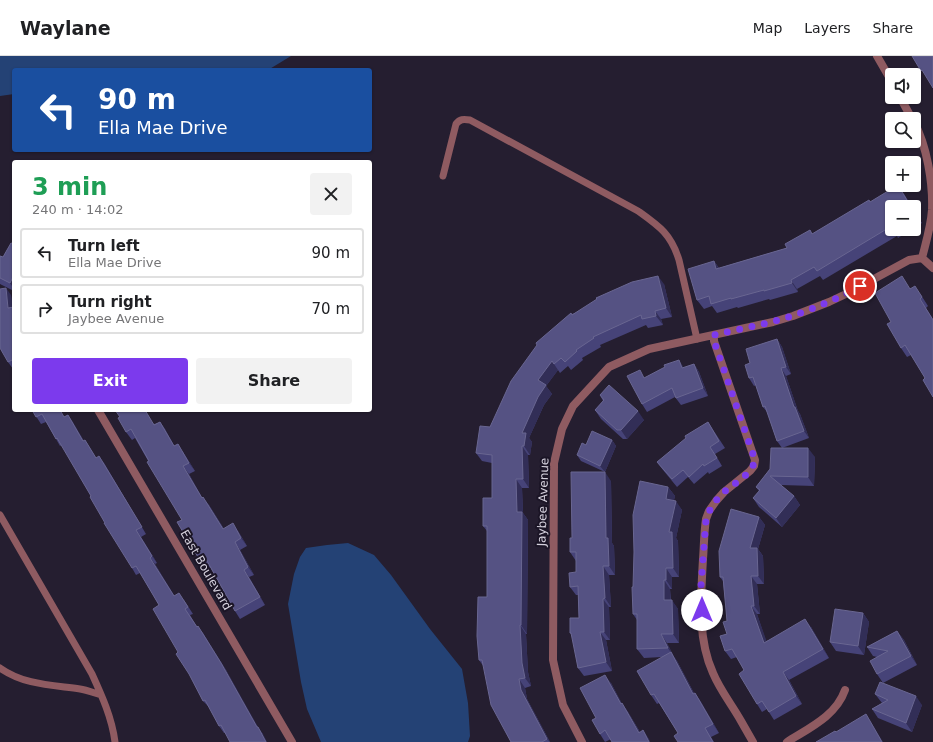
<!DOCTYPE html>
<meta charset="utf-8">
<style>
:root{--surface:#fff;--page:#f2f2f2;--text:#202124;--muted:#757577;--line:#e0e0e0;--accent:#7c3aed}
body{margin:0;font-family:"DejaVu Sans",sans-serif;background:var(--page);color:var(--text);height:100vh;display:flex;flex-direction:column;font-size:15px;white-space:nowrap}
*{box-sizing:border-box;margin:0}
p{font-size:13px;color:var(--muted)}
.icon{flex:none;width:22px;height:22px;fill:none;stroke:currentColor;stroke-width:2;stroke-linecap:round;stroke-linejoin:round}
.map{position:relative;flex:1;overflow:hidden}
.side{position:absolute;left:12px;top:104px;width:360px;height:252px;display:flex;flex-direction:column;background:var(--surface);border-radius:4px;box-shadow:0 1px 3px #0004}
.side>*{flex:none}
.guide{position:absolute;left:12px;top:12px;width:360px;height:84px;border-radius:4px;box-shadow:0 1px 3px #0004;background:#1a4fa0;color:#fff;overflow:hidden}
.controls{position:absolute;left:885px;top:12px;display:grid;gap:8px}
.controls a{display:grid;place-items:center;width:36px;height:36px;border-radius:4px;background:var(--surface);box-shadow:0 1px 3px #0004;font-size:20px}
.pin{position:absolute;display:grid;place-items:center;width:34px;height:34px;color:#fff;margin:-17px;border:2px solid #fff;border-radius:50%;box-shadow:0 1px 4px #0007}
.me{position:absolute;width:44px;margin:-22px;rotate:0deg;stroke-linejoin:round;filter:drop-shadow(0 0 3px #0008)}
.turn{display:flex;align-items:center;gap:14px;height:84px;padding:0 20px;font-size:18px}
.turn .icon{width:52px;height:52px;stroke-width:2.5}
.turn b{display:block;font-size:28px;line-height:34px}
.round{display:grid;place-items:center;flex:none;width:42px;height:42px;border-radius:4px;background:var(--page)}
.head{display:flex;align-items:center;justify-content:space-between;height:68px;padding:0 20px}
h1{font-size:24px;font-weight:600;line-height:30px;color:#1e9e55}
.action{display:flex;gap:8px;margin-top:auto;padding:8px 20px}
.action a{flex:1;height:46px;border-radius:4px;background:var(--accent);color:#fff;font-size:16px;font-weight:600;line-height:46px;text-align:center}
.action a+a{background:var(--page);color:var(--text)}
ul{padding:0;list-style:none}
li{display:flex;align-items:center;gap:12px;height:50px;margin:0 8px 6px;padding:0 12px;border:2px solid var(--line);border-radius:4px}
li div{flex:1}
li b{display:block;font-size:15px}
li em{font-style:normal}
header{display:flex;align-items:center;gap:24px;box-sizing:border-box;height:56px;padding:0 20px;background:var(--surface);border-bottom:1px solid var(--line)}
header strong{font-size:19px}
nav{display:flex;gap:22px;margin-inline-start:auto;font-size:14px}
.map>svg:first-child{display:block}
.water{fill:#244275}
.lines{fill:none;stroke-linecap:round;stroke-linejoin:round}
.service{stroke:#8f5b61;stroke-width:7}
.minor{stroke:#8f5b61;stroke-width:8}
.wall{fill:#464378}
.shaded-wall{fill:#322e57}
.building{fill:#555283;stroke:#696691}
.route{stroke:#7c3aed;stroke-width:7;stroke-dasharray:0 12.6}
.labels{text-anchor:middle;stroke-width:4;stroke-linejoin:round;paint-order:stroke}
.street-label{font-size:12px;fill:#d4d0dc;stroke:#1b1526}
</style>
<header>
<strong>Waylane</strong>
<nav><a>Map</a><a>Layers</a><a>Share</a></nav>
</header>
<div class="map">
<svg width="933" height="686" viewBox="0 0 933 686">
<rect width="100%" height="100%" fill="#251e30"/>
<path class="water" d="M0,0H291L268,14H14V38L0,40Z
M348,487L374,499L391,519L430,573L462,613L468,647L470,680L468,686H321L307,653L301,626L288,548L294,518L300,501L306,492L327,489Z"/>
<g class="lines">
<path class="service" d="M443,120L456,68C460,63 463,63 470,64L638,155C659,170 671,178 679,204L697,283
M0,459L92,618C102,640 112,662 115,686
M0,612C24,629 52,629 80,633C87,634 94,637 101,639"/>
<path class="minor" d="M877,0L892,26
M900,41L912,63
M914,66C927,90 933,127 932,154C931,170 926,186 922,202L933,212
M714,279V285L755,404L754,410L750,415L724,436L716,445L709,455L706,463C704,476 704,490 703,503C701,540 697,582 713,617C720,634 732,649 741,665C745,672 749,679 753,686
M98,354L292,686
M582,686L563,649L553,604L554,407L562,373L573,350L609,311L649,293L773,266L793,260L829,246L848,237L909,204L922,202
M787,686C809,672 836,660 845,634"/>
</g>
<path class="wall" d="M904,138L912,151H892V173H912L898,182L897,180L823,224L820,220L797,233L798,236L770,244L769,243L738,252L737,251L717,257L712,250L704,253L697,244L714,205L719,212L787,192L810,174L812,178L870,146Z
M914,155L922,167L914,172Z
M14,188V235L0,228V200L3,201Z
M664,228L672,261L661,263L663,269L648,272L646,269L600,289L601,291L582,302L583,304L571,314L568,310L560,317L558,314L546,330L552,338L544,349L529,382L532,386L530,399H528L529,432H522L523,457L528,464L527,578H526L528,616L531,630L525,632L527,643L550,686H511L484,611L479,604L487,541V475L483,470L492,442V407L482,405L476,397L490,371L572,258Z
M910,232L921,239L928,250L926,252L933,263V341L925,322L911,299L907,301L901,292L891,266Z
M11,239L12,251H14V313H13L8,306Z
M777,283L782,291L791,318L786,320L798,355L800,358L809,382L782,392L815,401L814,430L781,429L794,440L800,449L782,471L759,451L753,442L759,435L756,431L770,413L782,392L777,385L767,356L763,351L756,329L754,330L749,322L750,307Z
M694,308L699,316L708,340L681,349L675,341L647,356L642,348L645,322L684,312Z
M600,339L644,364L627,383H623L601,363L595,354L603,345Z
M32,354L64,361L68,359L84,385L85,384L96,402L104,407L146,478L141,481L157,507L155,508L174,540L184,544L193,558L190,559L197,571L203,577L226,614L257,671L263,678L225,677H224L219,670L209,651L203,645L178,596L159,549L140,517L136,519L132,512L62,389L60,390L56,383L46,366L41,368Z
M120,361L155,368L160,366L165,373L174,390L183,396L195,415L189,418L202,442L209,449L224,473L238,475L247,490L240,494L254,519L249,521L265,549L240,563L235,555L210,511L206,514L201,506L182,464L135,382L132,384L126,376Z
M708,366L725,392L715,398L722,410L709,418L708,416L694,428L688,421L677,431L663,414L657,406Z
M612,384L616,390L605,416L581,405L577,399Z
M611,425L612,487L614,490L615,519H609L611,551H609L610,584H606L612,615L584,620L578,612L572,579L570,577L579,562L578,539H576L570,531L576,516V505L570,496L572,482Z
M668,431L675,440L674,444L682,454L676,482L678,485L679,521H672V533H670L671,544L678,553L679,587H667L674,601L677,605L694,637H695L701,646L719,677L711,681L714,686H678V677L659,647L657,648L651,639L662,601L644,602L637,593V564L633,558V531Z
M759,461L765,469L758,493L763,500L764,528H757L760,558H757L766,585L811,571L829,602L789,624L802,648L774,664L767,653L762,656L757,648L744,614L737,601L731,603L725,595L727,578V565L723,525L720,521Z
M863,557L869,566L864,599L836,595L830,586Z
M897,575L904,584L917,609L883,627L877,618V601L873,600L867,591Z
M611,627L622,648L628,656L640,676L643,674L650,686H612L611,683L605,686L600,678L596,662Z
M875,638L922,649L912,676L878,662L872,653L882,647Z"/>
<path class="shaded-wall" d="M898,129L904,138L912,151H911Z
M914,155L922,167L914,156Z
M714,205L720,214L716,213Z
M658,220L664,228L672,261L666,252Z
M13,221L14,222V233L10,227Z
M791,224L797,233L798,236L792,227Z
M6,232L11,239L13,258L8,252Z
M655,255L661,263L663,269L656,260Z
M777,283L782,291L791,318L786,311Z
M679,304L684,312H682Z
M552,305L558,314L546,330L552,338L544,349L529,382L532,386L530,399L524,390L522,377L538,324Z
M694,308L699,316L708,340L703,332Z
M781,312L786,320L798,355L800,358L809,382L804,375L794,351Z
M638,355L644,364L627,383L621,374Z
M68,359L73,366L88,392L83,385Z
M160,366L165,373L179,398L174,390Z
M612,384L616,390L605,416L600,410Z
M178,388L183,396L195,415L189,407Z
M522,390L528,399L529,432L523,423Z
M808,392L815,401L814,430L808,421Z
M99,400L104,407L146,478L142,471Z
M183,410L189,418L207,450L202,442Z
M605,416L611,425L612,487L614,490L615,519L609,510L606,482Z
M516,423L522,432L523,457L528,464L527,578L521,569Z
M668,431L675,440L672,452L666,443Z
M794,440L800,449L782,471L776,462Z
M203,441L209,449L229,481L223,473Z
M676,445L682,454L676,482L678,485L679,521L673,512L669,476Z
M759,461L765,469L758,493L763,500L764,528L758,520L750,492Z
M233,467L238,475L247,490L241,482Z
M136,474L141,481L157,507L152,500Z
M235,486L240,494L254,519L248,511Z
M150,502L155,508L179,547L174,540Z
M603,510L609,519L611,551L605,542Z
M666,512L672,521V533L666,524Z
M244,514L249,521L265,549L260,541Z
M751,520L757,528L760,558L754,550Z
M664,524L670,533L671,553L664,544Z
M603,543L609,551L610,584L604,576Z
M672,544L678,553L679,587L673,578Z
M751,550L757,558L770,595L764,587Z
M863,557L869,566L864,599L858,590Z
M805,563L811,571L829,602L823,593Z
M520,569L526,578L528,616L531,630L525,622L522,607Z
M198,570L226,614L262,678L257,671Z
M897,575L904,584L917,609L911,600Z
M600,576L606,584L612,615L606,606Z
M661,578L667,587L674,601L668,592Z
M671,596L677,605L699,647L693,638Z
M783,616L789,624L802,648L796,640Z
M605,619L611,627L627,657L621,648Z
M519,623L525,632L527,643L550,686L547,683L521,634Z
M695,637L701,646L719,677L713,668Z
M916,640L922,649L912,676L906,667Z
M622,647L628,656L645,685L639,677Z
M866,658L871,666L883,686H882Z
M258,671L263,678L267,686H266Z
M643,674L649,683L650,686H649Z"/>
<path class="building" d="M912,0H933V32L922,14L921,15Z
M898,129L911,151H892V173H891L890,171L817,215L814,211L791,224L792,227L764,235V234L731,243V242L711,248L709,240L697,244L688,213L714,205L716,213L787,192L785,188L810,174L812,178L869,144L870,146Z
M11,187L14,188V221H13L10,227L0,222V200L3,201Z
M658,220L666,252L655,255L656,260L642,263L641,259L593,281L594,282L576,294L577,295L565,306L561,302L554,308L552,305L538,324L546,329L538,341L522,377H526L524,390H522L523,423H516L517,456H522L521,569H520L522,607L525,622L519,623L521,634L547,683L542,686H511L491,649L482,604H479L477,580L478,541H487V470H483V442H492V399L476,397L480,370L490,371L511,325L537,289L536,287L571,257L572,259L597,243L596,242L632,226Z
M902,220L910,233L915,230L922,241L920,243L933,264V341L923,324L925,322L905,289L901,292L887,268L891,266L875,237Z
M6,232L8,252L14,251V308L12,304L8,306L0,292V233Z
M777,283L786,311L781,312L794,351H795L804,375L777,385L765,350L763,351L753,321L749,322L745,309L750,307L746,293Z
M679,304L682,312L694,308L703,332L676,342L672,332L642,348L627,320L640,314L644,322L665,311L664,309Z
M609,329L638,355L621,374H617L595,354L604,344L600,339Z
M32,354H60L64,361L68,359L83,385L85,384L96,402L99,400L142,471L136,474L152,500L150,502L174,540L179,537L188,551L185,553L197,571L198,570L221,607L257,671H258L266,686H230L221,669L219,670L205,644L203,645L189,618L176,598L178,596L153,553L159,549L136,510L132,512L104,467H105L90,441L91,440L57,382L56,383L42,358L36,361Z
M115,354H145L154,369L160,366L174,390L178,388L189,407L183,410L202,442L203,441L223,473L233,467L241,482L235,486L248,511L244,514L260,541L235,555L206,503L201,506L177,466L182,464L147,406L149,405L131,373L126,376L118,362L120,361Z
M708,366L719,385L710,391L717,402L704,410L703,408L689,421L683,414L672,423L657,406L686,382L685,380Z
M592,375L612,384L600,410L577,399L582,387L586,389Z
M771,392H808V421L770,420L794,440L776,462L753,442L760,434L756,431L770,413Z
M571,416H605L606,482H608L609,510H603L605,542L603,543L604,576H600L606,606L578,612L571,577H570V562H579L578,530L570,531L569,517L576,516V496H570V482H572Z
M640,425L668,431L666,443L676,445L669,476H672L673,512H666V524H664V544H672L673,578H661L668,592L637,593V558H633L632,531H633L634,496L633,459Z
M731,453L759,461L750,492H757L758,520H751L754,550H751L764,587L805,563L823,593L783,616L796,640L769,656L762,645L757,648L739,618L744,614L732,593L725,595L720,580L727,578L723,566L727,565L723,521H720L719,495Z
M835,553L863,557L858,590L830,586Z
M897,575L911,600L877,618L870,605L888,595L867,591Z
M671,596L693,638L695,637L713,668L705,672L713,686H678L674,680L678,677L654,638L651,639L637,615Z
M605,619L621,648L622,647L639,677L643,674L649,686H612L605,674L600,678L592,664L596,662L580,632Z
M880,626L916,640L906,667L872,653L888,644L875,638Z
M866,658L882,686H816L835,675L836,676Z"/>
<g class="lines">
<path class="route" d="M702,554L701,530L706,463C710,452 716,443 725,435C736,426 752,418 755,404L714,285V279C740,273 767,268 792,260C816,252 839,242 860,230"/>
</g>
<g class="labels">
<g class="street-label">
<text transform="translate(543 446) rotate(-88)" y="4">Jaybee Avenue</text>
<text transform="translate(206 514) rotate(60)" y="4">East Boulevard</text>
</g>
</g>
</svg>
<div class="controls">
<a><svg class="icon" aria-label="sound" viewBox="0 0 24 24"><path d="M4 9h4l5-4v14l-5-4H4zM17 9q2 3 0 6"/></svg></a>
<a><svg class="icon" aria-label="search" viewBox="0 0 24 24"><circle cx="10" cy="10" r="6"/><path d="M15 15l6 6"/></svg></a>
<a>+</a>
<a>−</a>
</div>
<div class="pin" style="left:860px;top:230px;background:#d93025"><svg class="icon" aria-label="arrive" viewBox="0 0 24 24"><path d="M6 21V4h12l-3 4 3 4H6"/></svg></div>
<svg class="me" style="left:702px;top:554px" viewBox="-20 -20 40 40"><circle r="19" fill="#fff"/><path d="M0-13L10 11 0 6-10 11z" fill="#7c3aed"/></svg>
<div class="guide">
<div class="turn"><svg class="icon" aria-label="left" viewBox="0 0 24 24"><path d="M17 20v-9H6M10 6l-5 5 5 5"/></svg><div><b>90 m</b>Ella Mae Drive</div></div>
</div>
<section class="side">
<div class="head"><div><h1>3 min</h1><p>240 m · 14:02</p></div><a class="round"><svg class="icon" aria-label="close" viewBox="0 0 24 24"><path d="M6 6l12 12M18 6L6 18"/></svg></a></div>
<ul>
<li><svg class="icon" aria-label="left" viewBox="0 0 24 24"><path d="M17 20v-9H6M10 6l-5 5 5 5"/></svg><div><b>Turn left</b><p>Ella Mae Drive</p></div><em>90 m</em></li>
<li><svg class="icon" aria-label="right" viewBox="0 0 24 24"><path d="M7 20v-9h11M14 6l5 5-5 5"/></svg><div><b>Turn right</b><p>Jaybee Avenue</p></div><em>70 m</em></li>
</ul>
<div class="action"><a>Exit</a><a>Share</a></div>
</section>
</div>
